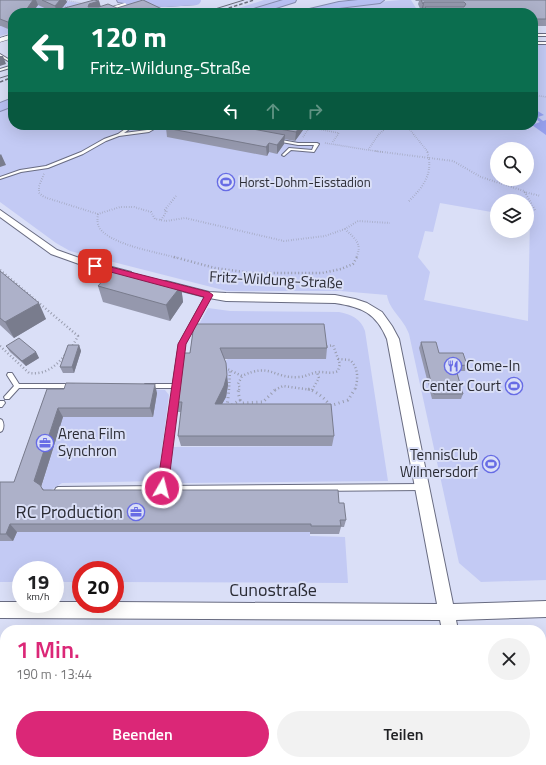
<!DOCTYPE html>
<html lang="de">
<meta charset="utf-8">
<style>
:root{--surface:#fff;--page:#f2f2f2;--text:#202124;--muted:#757577;--accent:#db2777}
body{margin:0;font-family:"Titillium Web",sans-serif;background:var(--page);color:var(--text);height:100vh;display:flex;flex-direction:column;font-size:15px;white-space:nowrap}
*{box-sizing:border-box;margin:0}
p{font-size:13px;color:var(--muted)}
.icon{flex:none;width:22px;height:22px;fill:none;stroke:currentColor;stroke-width:2;stroke-linecap:round;stroke-linejoin:round}
.map{position:relative;flex:1;overflow:hidden}
.details{position:absolute;left:0px;top:625px;width:546px;height:140px;display:flex;flex-direction:column;background:var(--surface);border-radius:16px 16px 0 0;box-shadow:0 4px 16px #0002}
.details>*{flex:none}
.top-card{position:absolute;left:8px;top:8px;width:530px;height:122px;border-radius:16px;box-shadow:0 4px 16px #0002;background:#0b6e4f;color:#fff;overflow:hidden}
.tools{position:absolute;left:490px;top:142px;display:grid;gap:8px}
.tools a{display:grid;place-items:center;width:44px;height:44px;border-radius:50%;background:var(--surface);box-shadow:0 4px 16px #0002;font-size:20px}
.speed{position:absolute;left:12px;top:561px;display:flex;gap:8px;font-size:20px;font-weight:700;text-align:center}
.speed>*{display:grid;place-content:center;width:52px;height:52px;border-radius:50%;background:var(--surface);box-shadow:0 4px 16px #0002;line-height:1}
.speed small{font-size:10px;font-weight:400}
.speed .limit{border:6px solid #d22;background:#fff;color:#111}
.pin{position:absolute;display:grid;place-items:center;width:34px;height:34px;color:#fff;margin:-17px;border-radius:8px;box-shadow:0 2px 6px #0006}
.me{position:absolute;width:44px;margin:-22px;rotate:8deg;stroke-linejoin:round;filter:drop-shadow(0 0 3px #0008)}
.turn{display:flex;align-items:center;gap:14px;height:84px;padding:0 16px;font-size:18px}
.turn .icon{width:52px;height:52px;stroke-width:2.5}
.turn b{display:block;font-size:28px;line-height:34px}
.lanes{display:flex;align-items:center;height:38px;padding:0 16px;background:#0003;justify-content:center;gap:20px;direction:ltr}
.lanes .off{opacity:.35}
.round{display:grid;place-items:center;flex:none;width:42px;height:42px;border-radius:21px;background:var(--page)}
.overview{display:flex;align-items:center;justify-content:space-between;height:68px;padding:0 16px}
h1{font-size:24px;font-weight:600;line-height:30px;color:var(--accent)}
.button{display:flex;gap:8px;margin-top:auto;padding:8px 16px}
.button a{flex:1;height:46px;border-radius:24px;background:var(--accent);color:#fff;font-size:16px;font-weight:600;line-height:46px;text-align:center}
.button a+a{background:var(--page);color:var(--text)}
.map>svg:first-child{display:block}
.green{fill:#c3caf4;fill-rule:evenodd}
.water{fill:#96a0ee}
.lines{fill:none;stroke-linecap:round;stroke-linejoin:round}
.service-casing{stroke:#696c82;stroke-width:2}
.minor-casing{stroke:#696c82;stroke-width:2}
.tertiary-casing{stroke:#696c82;stroke-width:1}
.motorway-casing{stroke:#888eb1;stroke-width:2}
.path-far4{stroke:#989cae;stroke-width:1;stroke-dasharray:0.5 1.5;stroke-linecap:butt}
.path-far3{stroke:#989cae;stroke-width:1.5;stroke-dasharray:0.5 1.5;stroke-linecap:butt}
.path-far2{stroke:#989cae;stroke-width:2;stroke-dasharray:0.5 2;stroke-linecap:butt}
.path-far1{stroke:#989cae;stroke-width:2.5;stroke-dasharray:1 2.5;stroke-linecap:butt}
.path{stroke:#989cae;stroke-width:3;stroke-dasharray:1 3.5;stroke-linecap:butt}
.service{fill:#fff;fill-rule:evenodd}
.minor{fill:#fff;fill-rule:evenodd}
.tertiary{fill:#fff;fill-rule:evenodd}
.motorway{fill:#bac2f4;fill-rule:evenodd}
.tram{stroke:#6a6d7b;stroke-width:1}
.rail{stroke:#6a6d7b;stroke-width:1.5;stroke-dasharray:3.5 2;stroke-linecap:butt}
.motorway-bridge-casing{stroke:#888eb1;stroke-width:10;stroke-linecap:butt}
.motorway-bridge{stroke:#bac2f4;stroke-width:10}
.wall{fill:#9598ad}
.shaded-wall{fill:#797c8d}
.building{fill:#adb1c9;stroke:#797c8d}
.route{fill:#db2777;stroke:#8e194d}
.labels{text-anchor:middle;stroke-width:4;stroke-linejoin:round;paint-order:stroke}
.far-poi-label{font-size:13px;fill:#2b2c35;stroke:#dadff7;text-anchor:start}
.street-label{font-size:15px;fill:#2b2c35;stroke:#dadff7}
.poi-label{font-size:15px;fill:#2b2c35;stroke:#dadff7;text-anchor:start}
.near-poi-label{font-size:18px;fill:#2b2c35;stroke:#dadff7;text-anchor:end}
.near-street-label{font-size:18px;fill:#2b2c35;stroke:#dadff7}
</style>
<div class="map">
<svg width="546" height="765" viewBox="0 0 546 765">
<rect width="100%" height="100%" fill="#dadff7"/>
<path class="green" d="M0,0H62L105,8L85,13H53L61,4L51,3L42,13H13V32L0,36Z
M264,0H287L245,13H223Z
M400,0H411L419,13H310L356,4Z
M533,45H546V580L481,582L459,563L409,334C404,319 389,310 387,295L340,291H227L70,251L56,243L0,202V111L13,107V125H533ZM497,149H527V179H497ZM497,201H527V218H530L528,321L424,300L430,272L418,257L425,231L433,232L440,203L497,213Z
M208,308L230,311L339,312C351,314 361,319 365,331L388,481L183,483L169,470L172,447L332,446L219,408C230,389 229,382 223,362L228,359L197,328Z
M129,389L165,390L169,395L158,481L62,483L46,493L40,491L63,417H153Z
M17,532H310V536L345,537L348,583L115,582V570H81V582H55V570H21V582H0V541H13Z
M139,760H298L302,765H137Z"/>
<path class="water" d="M533,108L544,115L538,117L543,121L546,120V135L532,125L540,122L533,117Z"/>
<g class="lines">
<defs>
<path id="service" d="M533,34H546V36H533Z
M533,42H546V44H533Z
M0,54L13,62V64L0,56Z
M13,65V67L0,71V69Z
M131,125H135L124,133L147,130L156,125H161L149,132L119,136L106,141L83,154L48,168L21,172L0,179V177L20,170L46,166L81,152L104,139L118,134Z
M276,139L298,143H317L319,144L314,152L291,150L284,156L282,155L289,148L312,150L314,145H298L276,141Z
M209,293L212,295L185,344L166,486L422,484L424,485L425,487L424,489L422,490L58,493L56,492L55,490L56,488L58,487L159,486L173,388H145L144,386L145,384H173L179,344L206,295Z
M8,373H12L19,384H74L75,386L74,388H19L9,399H5L4,397L14,386L7,375Z
M0,401H4L5,403L2,407H0Z
M0,419L2,420C4,423 4,428 2,431L0,432Z"/>
<path id="minor" d="M0,210L57,250L85,260L131,272L132,274L127,277L79,264L51,254L0,217Z
M166,281L209,292L226,293L335,295L355,299L367,303L382,312L392,326L399,339L453,604L546,601V617L456,620L458,630H442L440,620L0,618V602H21V604H55V602H81V604H115V602L437,604L387,339C376,313 362,307 335,303L226,301L209,298L162,286L161,284L162,282Z
M457,760H477V765H457Z"/>
<path id="tertiary" d="M135,0H145L101,13H91Z
M13,34V38L0,42V38Z"/>
<path id="motorway" d="M117,0H134L135,1L130,4L118,2Z
M283,0H296L295,2L260,13H245L247,11Z
M358,0H384L380,3L339,8L316,13H299L301,11L339,2Z
M13,98V106L0,111V103Z"/>
</defs>
<use href="#service" class="service-casing"/>
<use href="#minor" class="minor-casing"/>
<use href="#tertiary" class="tertiary-casing"/>
<use href="#motorway" class="motorway-casing"/>
<path class="path-far4" d="M65,0L86,4
M61,6L74,7
M31,10H51"/>
<path class="path-far3" d="M533,95L546,97
M406,125L428,152
M302,126L339,133L332,143
M303,137L309,128
M325,143L368,150
M383,152L368,150L379,134L390,125"/>
<path class="path-far2" d="M375,151L453,161L481,177L524,191L535,210
M44,174L39,186V193L44,197L98,214L120,207H134L151,212L155,219L166,221L185,218L284,241L325,236L345,229L358,221L390,223
M524,192L541,196
M409,201C424,186 434,173 427,151
M98,214C97,221 97,226 102,231C117,246 157,252 177,258
M161,220L167,211H164L176,196
M345,229C355,239 363,243 356,258"/>
<path class="path-far1" d="M174,257L215,268L251,273H322L341,269L353,264L357,257
M0,270L78,336L72,347
M0,346L29,373C46,375 56,366 66,354
M338,359L350,360C359,368 358,380 355,390
M225,368L242,376C271,362 273,379 299,377C306,377 312,372 320,372C326,372 332,374 338,371L340,364L333,345L325,347
M229,390L230,370
M239,390L240,388L238,384L242,376
M275,390L283,386L312,390
M312,390L319,378L317,372"/>
<path class="path" d="M308,389C316,391 326,399 330,406
M240,400L242,403L263,402L276,389
M232,405L240,400L238,392L239,389
M330,406L348,400L355,389
M227,407L229,389"/>
<use href="#service" class="service"/>
<use href="#minor" class="minor"/>
<use href="#tertiary" class="tertiary"/>
<use href="#motorway" class="motorway"/>
<path class="tram" d="M202,13L244,0
M0,78L13,74"/>
<path class="rail" d="M213,13L254,0
M0,82L13,77"/>
<defs>
<path id="motorway-bridge" d="M130,1L165,2L196,0"/>
</defs>
<use href="#motorway-bridge" class="motorway-bridge-casing"/>
<use href="#motorway-bridge" class="motorway-bridge"/>
</g>
<path class="wall" d="M0,0H66L67,2L58,13H55L38,5L32,13H13V31L1,26H0Z
M415,0H546V26H533V13H424L425,10H423L421,11L418,4L419,1H416Z
M99,1L101,7L117,8L163,13H62L61,9Z
M169,125H304L303,130L295,141L284,139V144L277,154L269,152L267,156L167,137L166,128Z
M0,271L46,319L14,338L0,325Z
M98,286H181L183,302L170,321L103,302Z
M194,324L327,348L326,359H224L227,375L228,385L226,397L222,404L334,436L332,446H181L178,436L181,412H177L175,402L190,353Z
M421,342L439,353L467,365L465,371H456L463,394L461,399H432L419,348Z
M79,345L81,351L74,373H63L60,367Z
M6,346L36,352L39,358L26,366L10,352Z
M47,389L157,393L153,417H63L41,487L44,490L339,503L346,520L344,527H341L339,534H310V532H17L13,541H0V482H14Z
M541,655L546,676V710H541Z
M541,723L546,724V762L533,760H541Z
M358,760H409V765H359Z"/>
<path class="shaded-wall" d="M33,0H36L38,5L32,13H24Z
M60,0H66L67,2L58,13H57L55,6Z
M99,1L101,8L88,7L89,4Z
M424,2L423,10L421,11L423,4Z
M162,9L163,13H149Z
M0,56H3L6,64L0,66Z
M301,125H304L303,130L295,141L296,132Z
M285,135L284,144L277,154V145Z
M269,143V152L267,156L266,147Z
M1,154L6,165L0,167V155Z
M181,286L183,302L170,321L166,305Z
M39,303L46,319L14,338L5,322Z
M79,345L81,351L74,373L72,367Z
M36,352L39,358L26,366L22,361Z
M227,375L228,385L226,397L216,415L215,404Z
M155,384L157,393L153,417L150,408Z
M58,408L63,417L41,487L46,493L49,499L34,481Z
M10,524L17,532L13,541L6,534Z
M61,760H68L72,765H65Z"/>
<path class="building" d="M0,0H33L24,13H13V24L0,19Z
M42,0H60L55,6Z
M94,0L99,1L89,4L88,7H99L108,4L117,8L143,0L162,9L149,13H70L61,9Z
M421,0H546V19H533V13H429L425,7H464L466,4L464,2H424L423,4Z
M169,125H231L285,135L277,145L269,143L266,147L166,128Z
M257,125H301L296,132Z
M114,268L181,286L166,305L98,286Z
M0,271L39,303L5,322L0,318Z
M194,324H324L327,348H220L226,363L227,375L224,386L215,404H331L334,436H178L182,402H175L177,384L182,353H190Z
M19,338L36,352L22,361L6,346Z
M421,342H436L439,353H463L467,365L455,366L463,394H434Z
M68,345H79L72,367H60Z
M66,383L155,384L150,408H58L34,481L40,485L43,490H338L339,503H344L346,520H340L341,526H311V524H10L6,534H0V482H14L47,389H64Z
M2,651H5V760H61L65,765H0V657Z
M541,655L546,676V708H541Z
M541,723L546,724V760L541,759Z
M362,760H409V765H362Z"/>
<path class="route" d="M95,263L209,292L213,295L186,344L168,488L166,492L162,493L159,492L157,488L178,344L204,297L92,267V264Z"/>
<defs>
<symbol id="stadium-ring" viewBox="-11 -11 22 22"><circle r="9.5" fill="#dadff7" stroke="#676ce5" stroke-width="1.5"/><path d="M0-5a6.5 5 0 1 0 0 10a6.5 5 0 1 0 0-10ZM-3.5-1.8h7v3.6h-7Z" fill="#676ce5"/></symbol>
<symbol id="restaurant-ring" viewBox="-11 -11 22 22"><circle r="9.5" fill="#dadff7" stroke="#676ce5" stroke-width="1.5"/><path d="M-5-6h1v4h1v-4h1v4h1v-4h1v5L-1.5 .5V6h-2V.5L-5-1ZM5-6V6H3V1.5H1.5Q1.5-4 5-6Z" fill="#676ce5"/></symbol>
<symbol id="office-ring" viewBox="-11 -11 22 22"><circle r="9.5" fill="#dadff7" stroke="#676ce5" stroke-width="1.5"/><path d="M-6-3h4V-5.5h4V-3h4V5H-6ZM-1-4.5V-3h2v-1.5ZM-6 0V1H6V0Z" fill="#676ce5"/></symbol>
</defs>
<g fill-rule="evenodd">
<use href="#stadium-ring" x="216" y="172" width="20" height="20"/>
<use href="#restaurant-ring" x="443" y="356" width="20" height="20"/>
<use href="#stadium-ring" x="504" y="376" width="20" height="20"/>
<use href="#office-ring" x="35" y="433" width="20" height="20"/>
<use href="#stadium-ring" x="481" y="454" width="20" height="20"/>
<use href="#office-ring" x="126" y="502" width="20" height="20"/>
</g>
<g class="labels">
<g class="far-poi-label">
<text x="239" y="187">Horst-Dohm-Eisstadion</text>
</g>
<g class="street-label">
<text transform="translate(276 280) rotate(3)" y="5">Fritz-Wildung-Straße</text>
</g>
<g class="poi-label">
<text x="466" y="371">Come-In</text>
<text x="501" y="391" text-anchor="end">Center Court</text>
<text x="58" y="439">Arena Film<tspan x="58" dy="17">Synchron</tspan></text>
<text x="478" y="460" text-anchor="end">TennisClub<tspan x="478" dy="17">Wilmersdorf</tspan></text>
</g>
<g class="near-poi-label">
<text x="123" y="518">RC Production</text>
</g>
<g class="near-street-label">
<text x="273" y="596">Cunostraße</text>
</g>
</g>
</svg>
<div class="tools">
<a><svg class="icon" aria-label="search" viewBox="0 0 24 24"><circle cx="10" cy="10" r="6"/><path d="M15 15l6 6"/></svg></a>
<a><svg class="icon" aria-label="layers" viewBox="0 0 24 24"><path d="M12 4l9 5-9 5-9-5zM3 14l9 5 9-5"/></svg></a>
</div>
<div class="speed"><div>19<small>km/h</small></div><div class="limit">20</div></div>
<div class="pin" style="left:95px;top:266px;background:#d93025"><svg class="icon" aria-label="arrive" viewBox="0 0 24 24"><path d="M6 21V4h12l-3 4 3 4H6"/></svg></div>
<svg class="me" style="left:162px;top:488px" viewBox="-20 -20 40 40"><circle r="17" fill="#db2777" stroke="#fff" stroke-width="3"/><path d="M0-11L8 9 0 5-8 9z" fill="#fff"/></svg>
<div class="top-card">
<div class="turn"><svg class="icon" aria-label="left" viewBox="0 0 24 24"><path d="M17 20v-9H6M10 6l-5 5 5 5"/></svg><div><b>120 m</b>Fritz-Wildung-Straße</div></div>
<div class="lanes"><svg class="icon" aria-label="left" viewBox="0 0 24 24"><path d="M17 20v-9H6M10 6l-5 5 5 5"/></svg><svg class="icon off" aria-label="ahead" viewBox="0 0 24 24"><path d="M12 20V5M6 11l6-6 6 6"/></svg><svg class="icon off" aria-label="right" viewBox="0 0 24 24"><path d="M7 20v-9h11M14 6l5 5-5 5"/></svg></div>
</div>
<section class="details">
<div class="overview"><div><h1>1 Min.</h1><p>190 m · 13:44</p></div><a class="round"><svg class="icon" aria-label="close" viewBox="0 0 24 24"><path d="M6 6l12 12M18 6L6 18"/></svg></a></div>
<div class="button"><a>Beenden</a><a>Teilen</a></div>
</section>
</div>
